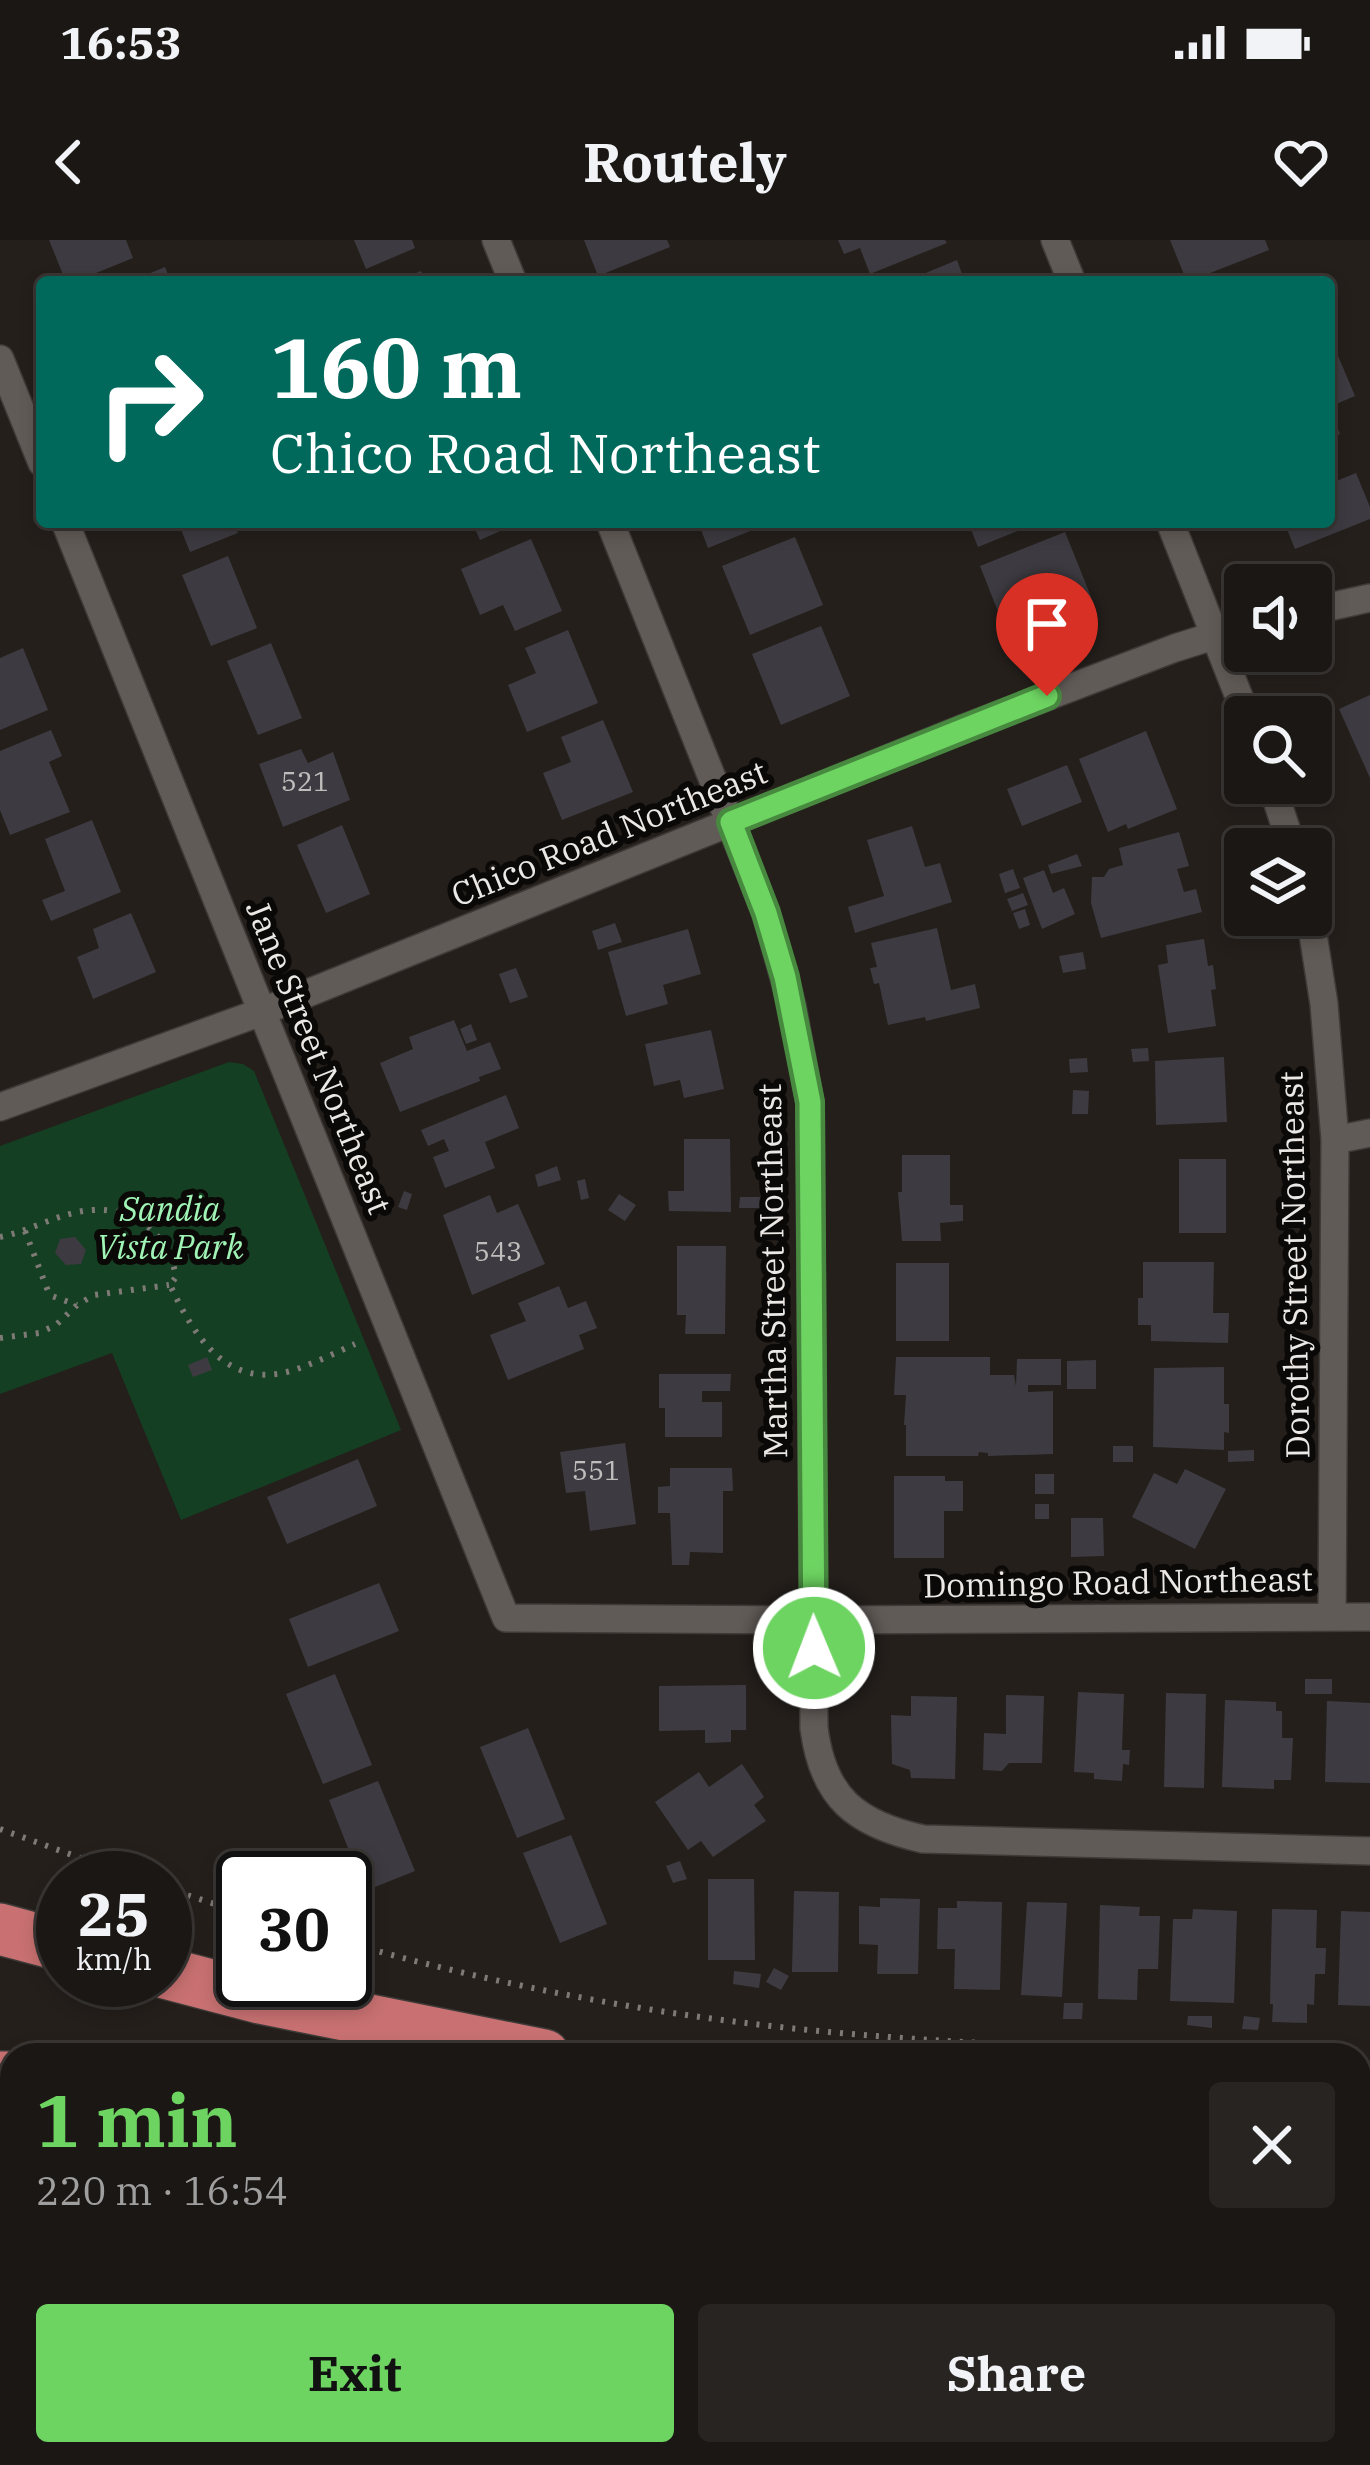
<!DOCTYPE html>
<meta charset="utf-8">
<style>
:root{--surface:#1b1714;--page:#282422;--text:#f1f3f6;--muted:#a09fa0;--line:#393634;--accent:#6dd361}
body{margin:0;font-family:"IBM Plex Serif",serif;background:var(--page);color:var(--text);height:100vh;display:flex;flex-direction:column;font-size:45px;white-space:nowrap}
*{box-sizing:border-box;margin:0}
p{font-size:39px;color:var(--muted)}
.icon{flex:none;width:66px;height:66px;fill:none;stroke:currentColor;stroke-width:2;stroke-linecap:round;stroke-linejoin:round}
.map{position:relative;flex:1;overflow:hidden}
.side{position:absolute;left:0px;top:1803px;width:1371px;height:423px;display:flex;flex-direction:column;background:var(--surface);border-radius:36px 36px 0 0;box-shadow:0 6px 18px #0003,0 0 0 3px var(--line)}
.side>*{flex:none}
.top-card{position:absolute;left:36px;top:36px;width:1299px;height:252px;border-radius:12px;box-shadow:0 6px 18px #0003,0 0 0 3px var(--line);background:#00695c;color:#fff;overflow:hidden}
.buttons{position:absolute;left:1224px;top:324px;display:grid;gap:24px}
.buttons a{display:grid;place-items:center;width:108px;height:108px;border-radius:12px;background:var(--surface);box-shadow:0 6px 18px #0003,0 0 0 3px var(--line);font-size:60px}
.speed{position:absolute;left:36px;top:1611px;display:flex;gap:24px;font-size:60px;font-weight:700;text-align:center}
.speed>*{display:grid;place-content:center;width:156px;height:156px;border-radius:50%;background:var(--surface);box-shadow:0 6px 18px #0003,0 0 0 3px var(--line);line-height:1}
.speed small{font-size:30px;font-weight:400}
.speed .limit{border:6px solid #111;border-radius:18px;background:#fff;color:#111}
.pin{position:absolute;display:grid;place-items:center;width:102px;height:102px;color:#fff;margin:-123px -51px;border-radius:50% 50% 50% 0;rotate:-45deg;box-shadow:0 0 12px #0007}
.pin .icon{rotate:45deg}
.me{position:absolute;width:132px;margin:-66px;rotate:359deg;stroke-linejoin:round;filter:drop-shadow(0 0 9px #0008)}
.turn{display:flex;align-items:center;gap:42px;height:252px;padding:0 36px;font-size:54px}
.turn .icon{width:156px;height:156px;stroke-width:2.5}
.turn b{display:block;font-size:84px;line-height:102px}
.round{display:grid;place-items:center;flex:none;width:126px;height:126px;border-radius:12px;background:var(--page)}
.head{display:flex;align-items:center;justify-content:space-between;height:204px;padding:0 36px}
h1{font-size:72px;font-weight:700;line-height:90px;color:var(--accent)}
.action{display:flex;gap:24px;margin-top:auto;padding:24px 36px}
.action a{flex:1;height:138px;border-radius:12px;background:var(--accent);color:#111;font-size:48px;font-weight:700;line-height:138px;text-align:center}
.action a+a{background:var(--page);color:var(--text)}
.status{display:flex;justify-content:space-between;align-items:center;height:84px;padding:0 60px;background:var(--surface);direction:ltr}
.status svg{height:33px;fill:currentColor}
header{display:flex;justify-content:space-between;align-items:center;height:156px;padding:0 36px;background:var(--surface);font-size:54px;font-weight:700}
.map>svg:first-child{display:block}
.green{fill:#153f23}
.building{fill:#3d3b41}
.lines{fill:none;stroke-linecap:round;stroke-linejoin:round}
.minor-casing{stroke:#3e3a37;stroke-width:30}
.motorway-casing{stroke:#3e3a37;stroke-width:54}
.path{stroke:#7e7a76;stroke-width:6;stroke-dasharray:3 9;stroke-linecap:butt}
.minor{stroke:#615b57;stroke-width:27}
.motorway{stroke:#c97172;stroke-width:51}
.route-casing{stroke:#47893f;stroke-width:30}
.route{stroke:#6dd361;stroke-width:21}
.labels{text-anchor:middle;stroke-width:12;stroke-linejoin:round;paint-order:stroke}
.number-label{font-size:27px;fill:#c0bdbc}
.street-label{font-size:33px;fill:#ece8e5;stroke:#0b0907}
.park-label{font-size:33px;font-style:italic;fill:#a0f5b6;stroke:#0b0907}
</style>
<div class="status"><b>16:53</b><svg viewBox="0 0 49 12"><path d="M0 12V9h3v3zM5 12V6h3v6zM10 12V3h3v9zM15 12V0h3v12zM26 1h20v11H26zM47 4h2v5h-2z"/></svg></div>
<header><svg class="icon" aria-label="back" viewBox="0 0 24 24"><path d="M15 5l-7 7 7 7"/></svg>Routely<svg class="icon" aria-label="heart" viewBox="0 0 24 24"><path d="M12 20l-8-8c-3-5 5-10 8-4 3-6 11-1 8 4z"/></svg></header>
<div class="map">
<svg width="1370" height="2225" viewBox="0 0 1370 2225">
<rect width="100%" height="100%" fill="#241f1b"/>
<path class="green" d="M229,822L243,824L254,831L401,1190L181,1280L112,1113L0,1154V906Z"/>
<path class="building" d="M49,0H126L133,18L74,42H66Z
M354,0H412L415,8L366,29Z
M584,0H667L670,7L598,36Z
M838,0H945L947,3L870,34L860,8L844,14Z
M1170,0H1265L1269,10L1187,42Z
M957,20L965,42H904Z
M165,27L171,42H129Z
M421,31L426,42H395Z
M1336,111L1355,156L1329,167L1340,194L1329,199V114Z
M1356,233L1370,267V279L1295,309L1284,282H1329V244Z
M178,282H233L238,293L190,312Z
M472,282H521L480,300Z
M698,282H773L708,308Z
M968,282H1040L978,307Z
M1065,292L1094,364L1023,392L1014,368L999,374L980,326Z
M795,297L823,365L750,395L722,326Z
M531,299L562,371L515,391L503,365L480,375L461,329Z
M228,316L257,388L211,406L182,335Z
M821,386L850,456L781,485L752,414Z
M568,390L598,463L527,492L508,445L536,433L525,408Z
M271,403L302,478L258,495L227,421Z
M23,408L48,470L0,490V418Z
M1370,455V538L1339,469Z
M603,480L633,552L562,580L543,533L571,522L561,497Z
M51,490L62,516L49,522L70,572L10,595L0,570V511Z
M1146,491L1177,569L1128,589L1126,584L1108,592L1079,519Z
M301,509L308,523L333,512L350,560L283,587L259,524Z
M1067,525L1082,562L1022,586L1007,549Z
M92,580L121,652L51,681L42,660L65,651L45,599Z
M342,585L370,654L326,673L297,605Z
M912,586L925,627L940,623L952,662L855,693L848,667L884,656L867,600Z
M1179,592L1189,626L1177,629L1184,652L1196,649L1202,672L1101,698L1091,663L1092,637H1104L1109,629L1123,625L1119,608Z
M1077,614L1082,626L1051,634L1048,625Z
M1013,629L1020,648L1005,653L999,634Z
M1044,630L1053,653L1064,648L1075,674L1042,689L1023,638Z
M1023,653L1028,665L1012,671L1007,659Z
M1025,669L1030,685L1019,689L1013,673Z
M131,673L156,732L93,759L77,717L99,708L93,689Z
M615,683L622,702L598,710L592,691Z
M937,688L951,750L975,744L980,768L926,781L925,777L888,785L879,743L874,744L870,728L877,727L871,703Z
M688,689L701,734L663,745L668,764L626,776L608,712Z
M1204,699L1208,726L1213,725L1216,749L1211,750L1216,786L1168,793L1158,725L1168,723L1166,705Z
M1083,712L1086,729L1063,733L1059,716Z
M516,728L528,757L510,763L499,734Z
M454,780L467,811L490,802L501,829L479,837L480,841L400,872L380,823L413,809L409,797Z
M471,784L477,800L466,804L460,789Z
M711,790L724,849L684,858L680,840L654,846L645,804Z
M1148,808L1149,821L1133,822L1131,809Z
M1224,817L1227,882L1156,885L1155,821Z
M1087,818L1088,832L1070,833L1069,819Z
M1073,850L1089,851L1088,874H1072Z
M506,855L519,888L485,902L495,928L445,948L433,917L449,911L444,899L428,906L421,890Z
M684,899H730L731,972L669,971L668,951H684Z
M902,915H950V965H963V981L940,983L941,1001H902L898,952H902Z
M1179,919H1226V993H1179Z
M557,926L561,940L538,947L535,935Z
M585,939L589,958L581,960L577,941Z
M404,951L412,954L407,970L398,967Z
M619,954L636,965L625,981L608,970Z
M490,955L497,973L518,964L545,1024L472,1055L443,975Z
M740,957H760L759,968H739Z
M75,997L86,1010L81,1024L66,1025L55,1013L60,999Z
M677,1006H726L725,1094H685L686,1075H677Z
M1143,1022H1214L1213,1073H1229L1228,1103L1151,1101V1085H1138V1058H1143Z
M896,1023H949V1101H896Z
M559,1046L568,1068L586,1061L597,1088L579,1095L584,1109L508,1140L490,1095L526,1081L518,1063Z
M207,1117L212,1130L193,1137L188,1125Z
M896,1117H990V1135H1014L1016,1146L1017,1119H1061V1145H1028V1152L1053,1151V1214L988,1216V1213L979,1212L978,1216H906V1185H904L906,1155H894Z
M1096,1120V1149H1067V1121Z
M1224,1127V1164H1229V1193L1224,1192V1210L1153,1207L1154,1128Z
M659,1134H731L730,1151H702V1162H722V1197H665V1168H659Z
M625,1203L636,1284L590,1291L585,1251L566,1253L560,1212Z
M1113,1206H1133V1222H1113Z
M1254,1210V1221L1228,1222V1211Z
M358,1219L377,1266L287,1304L267,1257Z
M670,1228H732L733,1251H723V1313L690,1312L689,1325H672L670,1273H658V1247L670,1246Z
M1185,1229L1226,1249L1195,1309L1132,1277L1154,1233L1177,1244Z
M1035,1234H1054V1254H1035Z
M894,1236H945V1241H963V1271H944V1318H894Z
M1035,1264H1049V1279H1035Z
M1071,1278H1103L1104,1316L1071,1317Z
M379,1343L399,1391L308,1427L289,1379Z
M335,1434L372,1525L323,1544L286,1454Z
M1305,1439H1332V1454H1305Z
M746,1445V1490H731V1502L705,1503V1490L659,1491V1446Z
M1078,1452L1124,1454L1122,1510H1130L1129,1525L1123,1524L1122,1541L1094,1539V1533L1074,1532Z
M1166,1453L1206,1454L1204,1548L1164,1547Z
M1006,1455L1044,1456L1042,1523H1009L1002,1531L983,1530L984,1493L1006,1494Z
M911,1456L957,1457L955,1539L911,1538L910,1530L892,1524L891,1475L911,1476Z
M1225,1460L1276,1462V1471H1282V1498H1293L1291,1540H1274V1549L1222,1547Z
M1327,1461L1370,1463V1543L1325,1542Z
M528,1488L565,1579L517,1598L480,1507Z
M742,1524L764,1557L754,1565L766,1581L713,1617L701,1601L688,1610L655,1562L699,1532L709,1547Z
M378,1541L415,1631L365,1651L329,1560Z
M571,1595L607,1684L560,1703L523,1613Z
M680,1621L687,1639L673,1643L666,1626Z
M708,1639H754L755,1720H708Z
M794,1651L839,1652L838,1732H792Z
M880,1658L920,1659L918,1734H877L878,1705L859,1704V1666L880,1667Z
M957,1661L1002,1662L1000,1750L954,1749L955,1709H937L938,1668H957Z
M1027,1662L1067,1663L1062,1757L1021,1755Z
M1100,1665L1140,1667L1139,1676H1160L1158,1729H1138L1137,1760L1098,1759Z
M1193,1669L1237,1671L1234,1763L1170,1761L1173,1679H1192Z
M1272,1669L1317,1670L1316,1708H1326L1325,1734H1315L1314,1765L1307,1764V1783L1272,1782L1273,1764H1270Z
M1341,1671L1370,1672V1766L1338,1765Z
M774,1728L789,1736L781,1750L766,1742Z
M734,1731L761,1734L759,1748L733,1744Z
M1064,1763H1083L1082,1779H1063Z
M1188,1776H1212V1788L1187,1785Z
M1244,1776L1260,1778L1258,1790L1242,1789Z
M0,2183L12,2184V2214H42V2218L59,2219L58,2225H0Z
M106,2214H156L157,2225H71L72,2217L105,2219Z
M266,2214H353L352,2225H266Z
M364,2214H422V2225H364Z
M463,2214H502L501,2225H462Z
M568,2214L637,2215L636,2225H567Z
M1307,2214H1328V2225H1306Z"/>
<g class="lines">
<defs>
<path id="minor" d="M496,0L513,42
M1055,0L1072,42
M0,119L42,223
M65,282L506,1378L814,1380L1370,1377
M610,282L766,673L792,766L810,863L814,1488C823,1558 856,1584 923,1599L1370,1611
M1170,282L1247,477
M1311,371L1370,358
M1271,543L1293,609
M1310,675L1324,764L1335,900L1332,1376
M0,867L261,772L962,489L1175,408L1245,386
M1335,900L1370,893"/>
<path id="motorway" d="M0,1689L63,1706
M165,1733L260,1758L544,1815
M0,1837H12
M1359,1907H1370
M0,2004L12,2005
M0,2065H12
M1359,2082H1370"/>
</defs>
<use href="#minor" class="minor-casing"/>
<use href="#motorway" class="motorway-casing"/>
<path class="path" d="M25,991L48,1051L52,1056L77,1065
M0,997C31,991 62,971 94,970C137,968 169,996 176,1037L170,1045C195,1098 228,1151 294,1130C315,1123 335,1113 355,1104
M0,1098L39,1093L56,1085L77,1065L94,1055L169,1045
M0,1589L136,1638
M165,1648L243,1673
M345,1702C502,1747 667,1777 829,1792C960,1804 1091,1808 1222,1815
M1359,1822L1370,1823"/>
<use href="#minor" class="minor"/>
<use href="#motorway" class="motorway"/>
</g>
<g class="lines">
<defs>
<path id="route" d="M814,1408L810,862L785,737L766,673L731,582L1047,456"/>
</defs>
<use href="#route" class="route-casing"/>
<use href="#route" class="route"/>
</g>
<g class="labels">
<g class="number-label">
<text x="305" y="551">521</text>
<text x="498" y="1021">543</text>
<text x="596" y="1240">551</text>
</g>
<g class="street-label">
<text transform="translate(609 593) rotate(-22)" y="12">Chico Road Northeast</text>
<text transform="translate(319 817) rotate(68)" y="12">Jane Street Northeast</text>
<text transform="translate(1294 1025) rotate(-91)" y="12">Dorothy Street Northeast</text>
<text transform="translate(772 1031) rotate(-91)" y="12">Martha Street Northeast</text>
<text transform="translate(1118 1342) rotate(-1)" y="12">Domingo Road Northeast</text>
</g>
<g class="park-label">
<text x="170" y="981">Sandia<tspan x="170" dy="38">Vista Park</tspan></text>
</g>
</g>
</svg>
<div class="buttons">
<a><svg class="icon" aria-label="sound" viewBox="0 0 24 24"><path d="M4 9h4l5-4v14l-5-4H4zM17 9q2 3 0 6"/></svg></a>
<a><svg class="icon" aria-label="search" viewBox="0 0 24 24"><circle cx="10" cy="10" r="6"/><path d="M15 15l6 6"/></svg></a>
<a><svg class="icon" aria-label="layers" viewBox="0 0 24 24"><path d="M12 4l9 5-9 5-9-5zM3 14l9 5 9-5"/></svg></a>
</div>
<div class="speed"><div>25<small>km/h</small></div><div class="limit">30</div></div>
<div class="pin" style="left:1047px;top:456px;background:#d93025"><svg class="icon" aria-label="arrive" viewBox="0 0 24 24"><path d="M6 21V4h12l-3 4 3 4H6"/></svg></div>
<svg class="me" style="left:814px;top:1408px" viewBox="-20 -20 40 40"><circle r="17" fill="#6dd361" stroke="#fff" stroke-width="3"/><path d="M0-11L8 9 0 5-8 9z" fill="#fff"/></svg>
<div class="top-card">
<div class="turn"><svg class="icon" aria-label="right" viewBox="0 0 24 24"><path d="M7 20v-9h11M14 6l5 5-5 5"/></svg><div><b>160 m</b>Chico Road Northeast</div></div>
</div>
<section class="side">
<div class="head"><div><h1>1 min</h1><p>220 m · 16:54</p></div><a class="round"><svg class="icon" aria-label="close" viewBox="0 0 24 24"><path d="M6 6l12 12M18 6L6 18"/></svg></a></div>
<div class="action"><a>Exit</a><a>Share</a></div>
</section>
</div>
